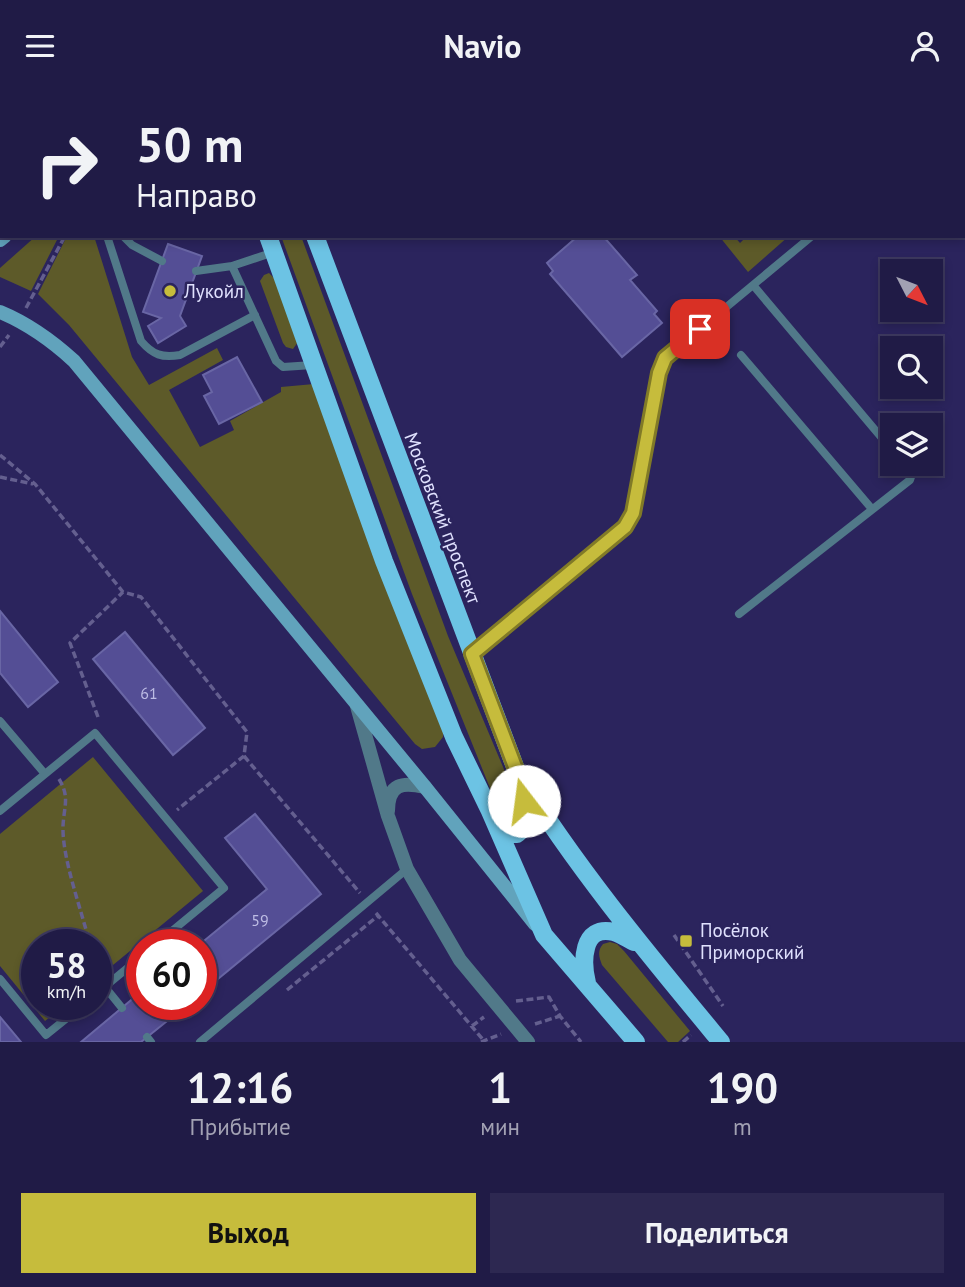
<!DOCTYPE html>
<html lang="ru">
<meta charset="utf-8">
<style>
:root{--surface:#201b46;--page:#2d2851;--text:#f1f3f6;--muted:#a2a1b3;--line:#3d395f;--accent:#c6bc3c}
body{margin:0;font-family:"PT Sans",sans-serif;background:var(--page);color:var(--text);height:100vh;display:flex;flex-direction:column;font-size:26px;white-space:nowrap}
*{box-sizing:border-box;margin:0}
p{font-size:23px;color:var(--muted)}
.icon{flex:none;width:38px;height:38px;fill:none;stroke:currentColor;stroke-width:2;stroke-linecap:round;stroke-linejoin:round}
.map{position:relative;height:951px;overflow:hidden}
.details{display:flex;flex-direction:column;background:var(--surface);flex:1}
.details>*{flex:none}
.hud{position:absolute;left:0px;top:0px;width:966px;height:147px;box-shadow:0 4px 10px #0003,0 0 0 2px var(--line);background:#201b46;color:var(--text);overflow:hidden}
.needle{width:46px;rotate:132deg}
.buttons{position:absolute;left:880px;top:168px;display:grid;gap:14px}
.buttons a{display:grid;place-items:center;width:63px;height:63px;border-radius:0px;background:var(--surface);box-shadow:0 4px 10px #0003,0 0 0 2px var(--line);font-size:35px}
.speed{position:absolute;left:21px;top:838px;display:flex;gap:14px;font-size:35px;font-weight:700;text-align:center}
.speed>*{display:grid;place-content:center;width:91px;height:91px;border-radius:50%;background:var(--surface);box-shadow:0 4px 10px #0003,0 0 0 2px var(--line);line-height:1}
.speed small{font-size:18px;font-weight:400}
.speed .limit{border:10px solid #d22;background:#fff;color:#111}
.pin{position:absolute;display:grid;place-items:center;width:60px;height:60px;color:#fff;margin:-30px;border-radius:14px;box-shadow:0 4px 10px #0006}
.me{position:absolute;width:77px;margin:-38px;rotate:345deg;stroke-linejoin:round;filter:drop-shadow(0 0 5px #0008)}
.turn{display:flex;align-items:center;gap:24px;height:147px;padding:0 21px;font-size:32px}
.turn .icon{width:91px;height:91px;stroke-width:2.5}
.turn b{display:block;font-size:49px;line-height:60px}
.eta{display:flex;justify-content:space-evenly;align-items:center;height:119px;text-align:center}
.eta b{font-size:42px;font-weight:600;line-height:49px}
.button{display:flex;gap:14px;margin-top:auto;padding:14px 21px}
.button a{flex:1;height:80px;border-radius:0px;background:var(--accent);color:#111;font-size:28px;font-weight:600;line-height:80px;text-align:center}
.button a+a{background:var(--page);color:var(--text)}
header{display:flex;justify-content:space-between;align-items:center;height:91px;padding:0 21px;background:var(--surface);font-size:32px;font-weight:600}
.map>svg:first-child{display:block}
.green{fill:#5d5a29}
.building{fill:#544e95;stroke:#6966a5;stroke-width:2}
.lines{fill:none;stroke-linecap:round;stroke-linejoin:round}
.path{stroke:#645f8f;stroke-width:3.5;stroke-dasharray:7 3.5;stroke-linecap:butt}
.lane{stroke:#517989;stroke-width:8}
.street{stroke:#517989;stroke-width:14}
.secondary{stroke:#61a3bc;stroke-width:14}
.primary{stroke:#6cc3e4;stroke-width:18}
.route-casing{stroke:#817a27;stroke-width:18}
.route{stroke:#c6bc3c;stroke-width:12}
.poi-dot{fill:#c6bc3c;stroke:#2b245d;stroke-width:2.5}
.labels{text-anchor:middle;stroke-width:5;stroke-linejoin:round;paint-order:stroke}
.number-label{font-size:16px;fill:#bdbce4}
.poi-label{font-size:19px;fill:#e0e1fe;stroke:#2b245d;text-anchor:start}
.street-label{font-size:19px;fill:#e0e1fe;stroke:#2b245d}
</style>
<header><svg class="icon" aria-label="menu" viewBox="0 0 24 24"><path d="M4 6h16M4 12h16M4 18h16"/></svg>Navio<svg class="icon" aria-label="person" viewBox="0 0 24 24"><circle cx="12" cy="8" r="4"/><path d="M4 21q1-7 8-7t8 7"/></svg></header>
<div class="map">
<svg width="965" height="951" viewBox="0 0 965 951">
<rect width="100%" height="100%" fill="#2b245d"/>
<path class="green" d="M36,145H59L31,200L0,186V177Z
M67,145H94L132,266L149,294L217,257L223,269L169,299L200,356L234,339L230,330L281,301V296L314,293L443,641V646L435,656L422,658L415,653L69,234L38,203Z
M281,145H301L448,545L511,695L515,712L506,719L501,717L494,707L412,503Z
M719,145H734L740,152L747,145H765L768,149L773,145H789L748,181Z
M269,182L275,188L298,251L293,258L286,256L283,252L260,190L264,184Z
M93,666L203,800L96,888V854H37V914H65L45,930L0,875V743Z
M610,851L617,853L624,860L690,940L678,951H668L602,874C599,866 597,860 603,853Z"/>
<path class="building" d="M578,145H603L637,184L630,189L657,220L654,223L662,232L622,266L550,183L553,180L547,172Z
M168,153L202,165L180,225L186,235L158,252L148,235L161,227L143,221Z
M237,266L262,311L219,333L204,305L212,301L203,284Z
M0,520L58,591L28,616L0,582Z
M125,541L205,637L173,664L93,568Z
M255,723L321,803L201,902V854H199L267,798L225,747Z
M142,900V914H187L141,951H81Z
M0,926L21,951H0Z"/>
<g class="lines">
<path class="path" d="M98,2L100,0
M0,81L2,80
M26,217L65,145
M0,256L9,244
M0,364L35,393L123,501L141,506L247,641L244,665L177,719
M0,386L33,393
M98,626L70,552L123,501
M244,665L360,802
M59,688C70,706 64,715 63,735C62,768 82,820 90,854
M376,822L485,951
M674,844L723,915
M287,899L379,824
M516,910L549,906L560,925L581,951
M535,933L560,925
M472,935L484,926
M481,951L501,943
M683,951L691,944"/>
<path class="lane" d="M683,0L685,2
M807,0L809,2
M964,18L965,17
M107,145L141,250C153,264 162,267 180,264L255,224
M123,145L132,154L162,170
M232,175L276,270L283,276L313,274
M196,180L232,175L274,161
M753,194L892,359
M741,264L872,418
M739,523L910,389L912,383L904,373
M472,563L625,436L633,422L659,283L665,267L812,145
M0,630L45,683
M0,720L95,642L224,797L155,854
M0,888L46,944L83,914
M105,896L122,917
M96,903L142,865
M147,946L151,951
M200,951L407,778"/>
<path class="street" d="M357,615L388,725L407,778L460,869L528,951
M388,720C388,692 403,691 425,696"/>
<path class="secondary" d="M125,2L127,0
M181,2L184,0
M0,107L2,105
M0,149L5,145
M0,221C29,233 51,249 74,270L425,696L535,833"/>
<path class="primary" d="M213,0V2
M258,0L259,2
M268,145L384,470L454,646L489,718L544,844L636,951
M315,145L517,681C577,778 649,864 721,951
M497,729L507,743H517L524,737L526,725L521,698
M587,892C582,872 581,833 614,841C621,843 628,848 634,851"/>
</g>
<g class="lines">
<defs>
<path id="route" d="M524,710L517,681L472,563L625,436L633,422L659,282L665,267L700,238"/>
</defs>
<use href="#route" class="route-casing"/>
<use href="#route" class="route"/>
</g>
<g class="poi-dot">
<circle cx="170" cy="200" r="7"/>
<rect x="679" y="843" width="14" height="14" rx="3.5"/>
</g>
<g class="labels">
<g class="number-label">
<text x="149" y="608">61</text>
<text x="260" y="835">59</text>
</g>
<g class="poi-label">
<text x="184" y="207">Лукойл</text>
<text x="700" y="846">Посёлок<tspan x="700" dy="22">Приморский</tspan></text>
</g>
<g class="street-label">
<text transform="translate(443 427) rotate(69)" y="7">Московский проспект</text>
</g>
</g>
</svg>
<div class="buttons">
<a><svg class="needle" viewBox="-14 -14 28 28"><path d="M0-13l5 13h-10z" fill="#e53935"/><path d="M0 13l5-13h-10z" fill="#a2a1b3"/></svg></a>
<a><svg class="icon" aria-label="search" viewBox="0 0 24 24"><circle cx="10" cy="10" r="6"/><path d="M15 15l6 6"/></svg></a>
<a><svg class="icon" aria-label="layers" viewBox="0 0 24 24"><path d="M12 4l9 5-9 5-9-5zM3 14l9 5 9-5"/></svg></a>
</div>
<div class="speed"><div>58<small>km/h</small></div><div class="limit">60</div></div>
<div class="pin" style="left:700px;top:238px;background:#d93025"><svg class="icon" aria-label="arrive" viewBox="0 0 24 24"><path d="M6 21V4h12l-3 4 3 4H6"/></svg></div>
<svg class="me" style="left:524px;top:710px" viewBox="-20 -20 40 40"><circle r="19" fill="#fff"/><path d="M0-13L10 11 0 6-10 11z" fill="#c6bc3c"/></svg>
<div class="hud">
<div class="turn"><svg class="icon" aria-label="right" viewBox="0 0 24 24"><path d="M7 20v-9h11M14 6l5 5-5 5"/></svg><div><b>50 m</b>Направо</div></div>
</div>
</div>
<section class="details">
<div class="eta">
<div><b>12:16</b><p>Прибытие</p></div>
<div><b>1</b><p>мин</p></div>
<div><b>190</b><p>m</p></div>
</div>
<div class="button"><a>Выход</a><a>Поделиться</a></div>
</section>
